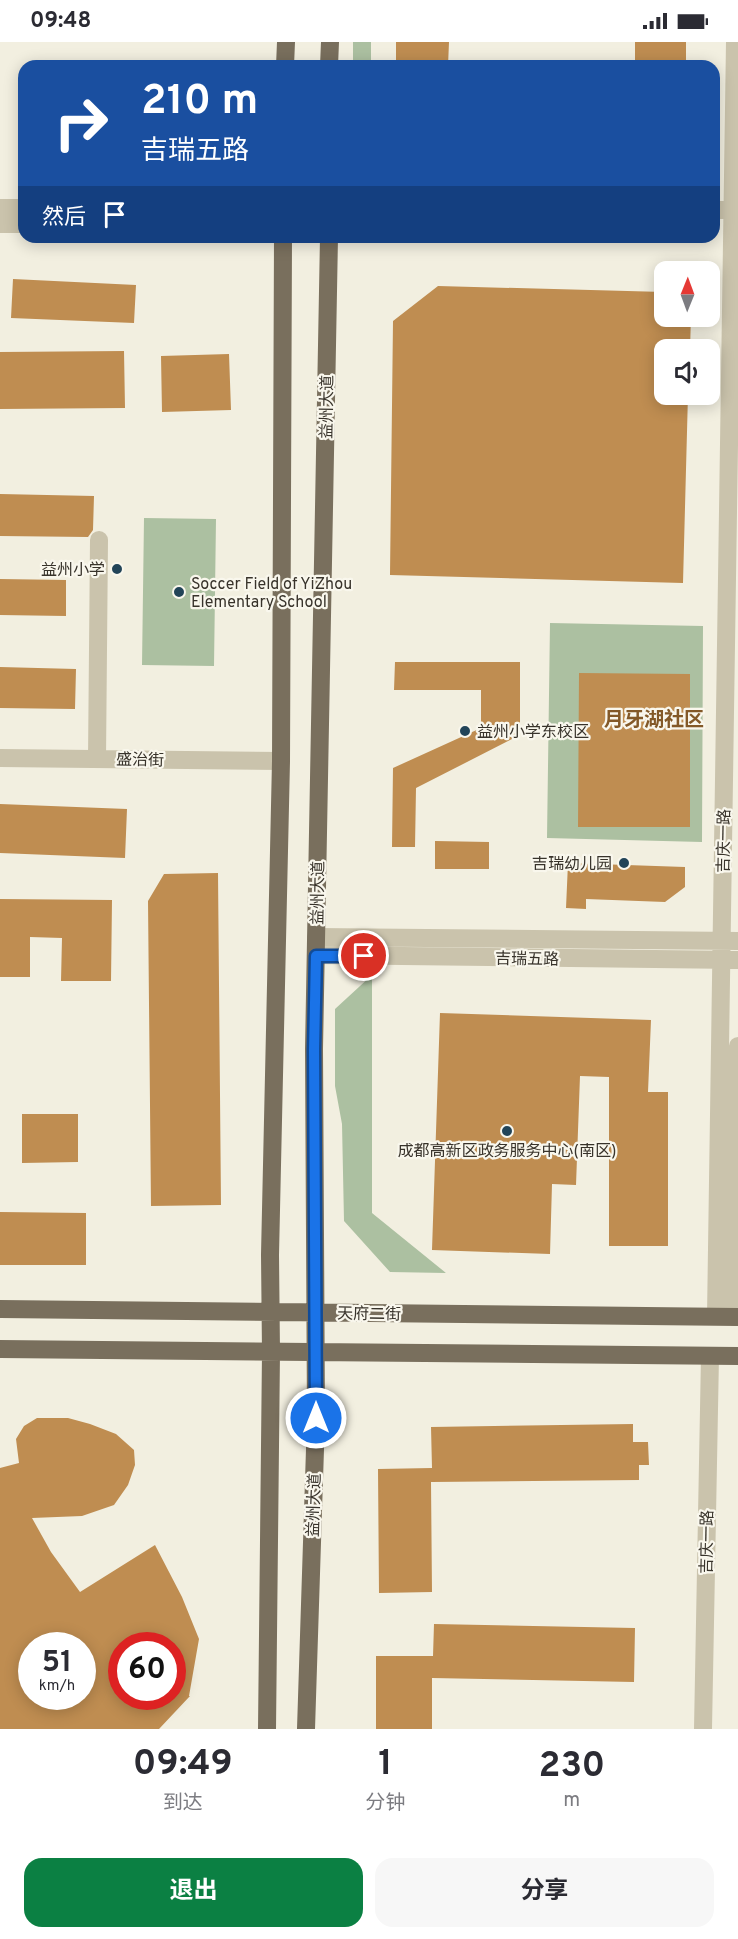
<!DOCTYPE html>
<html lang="zh">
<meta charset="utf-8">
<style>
:root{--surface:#fff;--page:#f7f7f7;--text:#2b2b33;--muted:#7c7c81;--accent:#0b8043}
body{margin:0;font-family:Overpass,"Noto Sans SC",sans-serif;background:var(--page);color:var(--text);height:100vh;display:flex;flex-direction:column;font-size:22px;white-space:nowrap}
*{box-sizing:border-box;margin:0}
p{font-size:20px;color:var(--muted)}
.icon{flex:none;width:33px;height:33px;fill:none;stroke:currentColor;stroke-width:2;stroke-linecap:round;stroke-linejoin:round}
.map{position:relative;height:1687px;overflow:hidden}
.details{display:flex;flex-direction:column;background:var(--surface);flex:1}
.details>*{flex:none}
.top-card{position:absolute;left:18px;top:18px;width:702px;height:183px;border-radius:18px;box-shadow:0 3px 15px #0003;background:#1a4fa0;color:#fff;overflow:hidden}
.needle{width:39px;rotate:1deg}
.fabs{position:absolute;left:654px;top:219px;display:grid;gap:12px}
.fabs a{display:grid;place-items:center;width:66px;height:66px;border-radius:12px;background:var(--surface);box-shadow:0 3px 15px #0003;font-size:30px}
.speed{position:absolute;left:18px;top:1590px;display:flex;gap:12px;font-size:30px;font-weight:700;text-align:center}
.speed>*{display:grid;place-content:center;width:78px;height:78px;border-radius:50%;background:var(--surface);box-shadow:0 3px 15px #0003;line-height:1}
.speed small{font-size:15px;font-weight:400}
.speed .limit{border:9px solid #d22;background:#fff;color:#111}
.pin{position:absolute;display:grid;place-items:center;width:51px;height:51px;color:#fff;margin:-26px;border:3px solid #fff;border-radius:50%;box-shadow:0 2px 6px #0007}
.me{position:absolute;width:66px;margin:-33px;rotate:0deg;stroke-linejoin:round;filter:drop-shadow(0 0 4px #0008)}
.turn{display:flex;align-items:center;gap:21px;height:126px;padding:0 24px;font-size:27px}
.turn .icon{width:78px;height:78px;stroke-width:2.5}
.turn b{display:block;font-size:42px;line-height:51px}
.then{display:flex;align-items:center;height:57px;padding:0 24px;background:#0003;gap:12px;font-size:22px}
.eta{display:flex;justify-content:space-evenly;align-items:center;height:102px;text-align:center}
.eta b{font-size:36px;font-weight:700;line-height:42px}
.button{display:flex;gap:12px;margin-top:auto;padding:12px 24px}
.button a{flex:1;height:69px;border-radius:18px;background:var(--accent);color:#fff;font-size:24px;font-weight:700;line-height:69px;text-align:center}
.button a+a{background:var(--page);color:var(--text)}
.status{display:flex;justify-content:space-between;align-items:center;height:42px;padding:0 30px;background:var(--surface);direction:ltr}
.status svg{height:16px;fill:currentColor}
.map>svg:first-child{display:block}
.green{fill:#acc0a1}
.building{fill:#bf8d51;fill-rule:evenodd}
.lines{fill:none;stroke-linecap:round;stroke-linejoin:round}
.minor{stroke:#cac3ac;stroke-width:18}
.major{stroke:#796f5d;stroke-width:18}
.route-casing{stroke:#114b97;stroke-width:15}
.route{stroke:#1a73e8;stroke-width:10}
.poi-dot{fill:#224458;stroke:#f9f7ed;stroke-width:2}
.labels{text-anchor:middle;stroke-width:4.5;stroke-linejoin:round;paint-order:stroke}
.street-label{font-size:16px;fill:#38332b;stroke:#f9f7ed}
.poi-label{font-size:16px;fill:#38332b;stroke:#f9f7ed;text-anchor:end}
.quarter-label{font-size:20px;font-weight:bold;fill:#835928;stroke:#f9f7ed}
</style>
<div class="status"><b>09:48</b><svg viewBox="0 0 49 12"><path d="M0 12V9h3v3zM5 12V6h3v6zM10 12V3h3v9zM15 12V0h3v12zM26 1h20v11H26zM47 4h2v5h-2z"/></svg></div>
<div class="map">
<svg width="738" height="1687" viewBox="0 0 738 1687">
<rect width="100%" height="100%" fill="#f2efe0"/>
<path class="green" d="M353,0H371V24H353Z
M144,476L216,477L214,624L142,623Z
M550,581L703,584L702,800L547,796Z
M372,933V1171L446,1231L390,1230L344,1179L342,1082L335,1044V967Z"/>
<path class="building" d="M396,0H449L448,24H396Z
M635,0H686V24H635Z
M13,237L136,243L134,281L11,276Z
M438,244L664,250V274H691L690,308H664V352H688L683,541L390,533L393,279Z
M124,309L125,366L0,367V310Z
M229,312L231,368L162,370L161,314Z
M0,452L94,454L93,488L88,495L0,494Z
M0,537L66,538V574L0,573Z
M395,620H520V693L416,746L415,805H392L393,726L481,686V648H394Z
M0,625L76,627L75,667L0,666Z
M579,631L690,632V785H578Z
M0,762L127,767L125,816L0,811Z
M435,799L489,800V827H435Z
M568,821L685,825V845L665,860L586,857V867L566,866Z
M218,831L221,1163L151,1164L148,859L164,832Z
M0,857L112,858L111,939H61L62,896L30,895V935H0Z
M440,971L651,978L648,1050H668V1204H609V1035L580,1034L576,1143L552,1142L550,1212L432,1208Z
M22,1072H78V1120L22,1121Z
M0,1170L86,1171V1223H0Z
M37,1376H68L90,1382L116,1392L134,1408L135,1423L128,1443L114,1463L82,1474L32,1476L51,1510L80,1550L155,1503L182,1555L199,1597L189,1654H190L159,1687H0V1426L19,1421L16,1397L24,1384ZM32,1604H82V1654H32ZM122,1604H172V1654H122Z
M633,1382V1400H648L649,1423H639V1438L431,1440L432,1550L379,1551L378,1427L432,1426L431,1385Z
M434,1582L635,1586L634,1640L432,1636V1687H376V1614H433Z"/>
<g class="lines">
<path class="minor" d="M0,166H24
M714,168H738
M0,182H24
M0,716L281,719
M97,717L99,498
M316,895L738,899
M316,913L738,918
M716,1274L735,0
M734,1275L738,1004
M703,1687L710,1314"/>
<path class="major" d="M285,24L286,0
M329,24L330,0
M0,1267L738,1275
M0,1307L738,1314
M267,1687L271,1310L270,1213L281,719L283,195
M306,1687L316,1376L314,1007L329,195"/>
</g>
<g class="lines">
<defs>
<path id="route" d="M316,1376L314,1008L316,914H364"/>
</defs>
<use href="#route" class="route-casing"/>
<use href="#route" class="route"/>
</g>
<g class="poi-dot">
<circle cx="117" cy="527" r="6"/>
<circle cx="179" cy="550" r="6"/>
<circle cx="465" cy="689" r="6"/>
<circle cx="624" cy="821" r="6"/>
<circle cx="507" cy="1089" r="6"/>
</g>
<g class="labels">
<g class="street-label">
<text transform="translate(326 365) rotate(-89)" y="6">益州大道</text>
<text transform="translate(140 717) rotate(1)" y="6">盛治街</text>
<text transform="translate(723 799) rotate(-89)" y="6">吉庆一路</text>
<text transform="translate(317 851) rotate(-89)" y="6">益州大道</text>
<text transform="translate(527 916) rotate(1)" y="6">吉瑞五路</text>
<text transform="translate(369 1271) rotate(1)" y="6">天府二街</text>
<text transform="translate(313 1463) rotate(-88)" y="6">益州大道</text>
<text transform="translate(706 1500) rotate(-89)" y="6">吉庆一路</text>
</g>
<g class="poi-label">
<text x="105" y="533">益州小学</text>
<text x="191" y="547" text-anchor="start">Soccer Field of YiZhou<tspan x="191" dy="18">Elementary School</tspan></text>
<text x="477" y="695" text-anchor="start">益州小学东校区</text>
<text x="612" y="827">吉瑞幼儿园</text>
<text x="507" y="1114" text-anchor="middle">成都高新区政务服务中心(南区)</text>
</g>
<g class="quarter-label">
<text x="654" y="684">月牙湖社区</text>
</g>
</g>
</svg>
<div class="fabs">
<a><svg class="needle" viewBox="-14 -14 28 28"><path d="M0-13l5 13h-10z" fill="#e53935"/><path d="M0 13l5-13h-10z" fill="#7c7c81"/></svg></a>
<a><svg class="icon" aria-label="sound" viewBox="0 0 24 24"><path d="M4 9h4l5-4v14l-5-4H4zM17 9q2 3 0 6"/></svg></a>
</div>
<div class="speed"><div>51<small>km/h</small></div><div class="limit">60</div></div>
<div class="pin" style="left:364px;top:914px;background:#d93025"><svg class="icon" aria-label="arrive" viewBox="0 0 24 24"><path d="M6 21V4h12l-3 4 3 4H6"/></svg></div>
<svg class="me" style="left:316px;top:1376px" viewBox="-20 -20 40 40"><circle r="17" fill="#1a73e8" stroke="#fff" stroke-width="3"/><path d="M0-11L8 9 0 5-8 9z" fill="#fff"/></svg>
<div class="top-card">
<div class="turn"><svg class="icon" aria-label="right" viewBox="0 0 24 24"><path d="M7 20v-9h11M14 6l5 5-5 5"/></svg><div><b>210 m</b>吉瑞五路</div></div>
<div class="then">然后<svg class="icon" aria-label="arrive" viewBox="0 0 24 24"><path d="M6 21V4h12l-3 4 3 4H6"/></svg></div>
</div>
</div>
<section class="details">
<div class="eta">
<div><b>09:49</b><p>到达</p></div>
<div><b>1</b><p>分钟</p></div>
<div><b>230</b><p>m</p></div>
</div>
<div class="button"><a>退出</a><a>分享</a></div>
</section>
